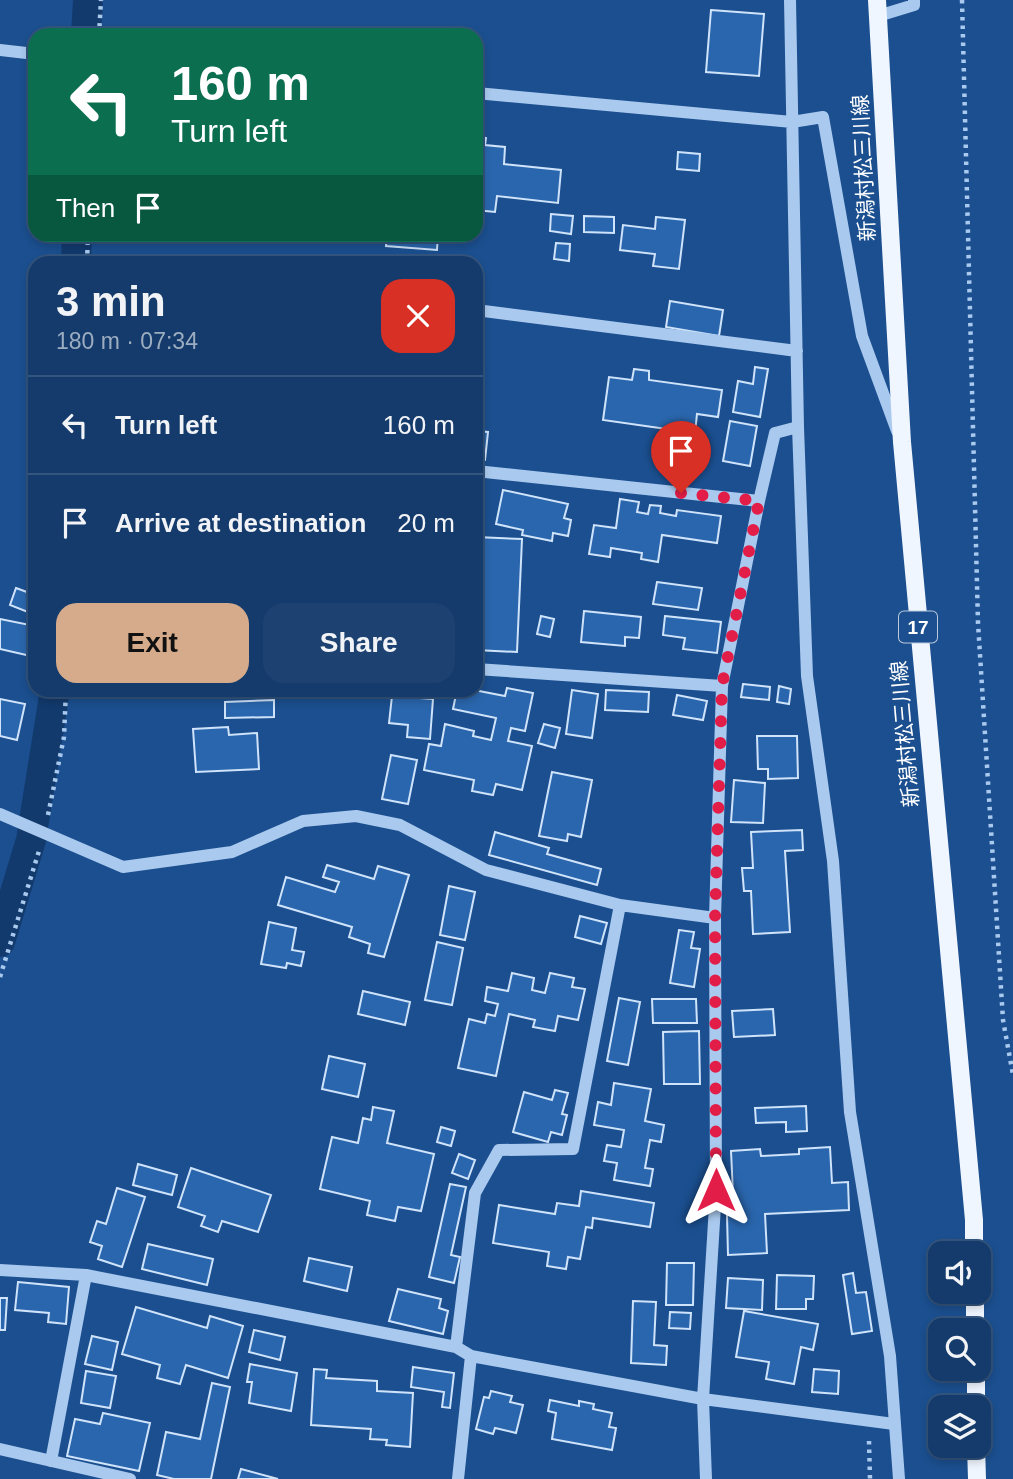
<!DOCTYPE html>
<meta charset="utf-8">
<style>
:root{--surface:#143b6b;--page:#1d4271;--text:#f1f3f6;--muted:#9dadc1;--line:#33557e;--accent:#d6ab8b}
body{margin:0;font-family:Arial,"Noto Sans JP",sans-serif;background:var(--page);color:var(--text);height:100vh;display:flex;flex-direction:column;font-size:26px;white-space:nowrap}
*{box-sizing:border-box;margin:0}
p{font-size:23px;color:var(--muted)}
.icon{flex:none;width:38px;height:38px;fill:none;stroke:currentColor;stroke-width:2;stroke-linecap:round;stroke-linejoin:round}
.map{position:relative;flex:1;overflow:hidden}
.drawer{position:absolute;left:28px;top:256px;width:455px;height:441px;display:flex;flex-direction:column;background:var(--surface);border-radius:21px;box-shadow:0 4px 10px #0003,0 0 0 2px var(--line)}
.drawer>*{flex:none}
.guide{position:absolute;left:28px;top:28px;width:455px;height:214px;border-radius:21px;box-shadow:0 4px 10px #0003,0 0 0 2px var(--line);background:#0b6e4f;color:#fff;overflow:hidden}
.buttons{position:absolute;left:928px;top:1241px;display:grid;gap:14px}
.buttons a{display:grid;place-items:center;width:63px;height:63px;border-radius:14px;background:var(--surface);box-shadow:0 4px 10px #0003,0 0 0 2px var(--line);font-size:35px}
.pin{position:absolute;display:grid;place-items:center;width:60px;height:60px;color:#fff;margin:-72px -30px;border-radius:50% 50% 50% 0;rotate:-45deg;box-shadow:0 0 7px #0007}
.pin .icon{rotate:45deg}
.me{position:absolute;width:77px;margin:-38px;rotate:0deg;stroke-linejoin:round;filter:drop-shadow(0 0 5px #0008)}
.turn{display:flex;align-items:center;gap:24px;height:147px;padding:0 28px;font-size:32px}
.turn .icon{width:91px;height:91px;stroke-width:2.5}
.turn b{display:block;font-size:49px;line-height:60px}
.then{display:flex;align-items:center;height:66px;padding:0 28px;background:#0003;gap:14px;font-size:26px}
.round{display:grid;place-items:center;flex:none;width:74px;height:74px;border-radius:21px;background:var(--page)}
.overview{display:flex;align-items:center;justify-content:space-between;height:119px;padding:0 28px}
h1{font-size:42px;font-weight:700;line-height:52px}
.primary-button{display:flex;gap:14px;margin-top:auto;padding:14px 28px}
.primary-button a{flex:1;height:80px;border-radius:21px;background:var(--accent);color:#111;font-size:28px;font-weight:700;line-height:80px;text-align:center}
.primary-button a+a{background:var(--page);color:var(--text)}
ul{padding:0;list-style:none}
li{display:flex;align-items:center;gap:21px;height:98px;padding:0 28px;border-top:2px solid var(--line)}
li div{flex:1}
li b{display:block;font-size:26px}
li em{font-style:normal}
.map>svg:first-child{display:block}
.lines{fill:none;stroke-linecap:round;stroke-linejoin:round}
.canal{stroke:#123a6d;stroke-width:30}
.building{fill:#2a66ad;stroke:#cfe3fa;stroke-width:2}
.path{stroke:#a9c9ee;stroke-width:4.5;stroke-dasharray:3.5 5;stroke-linecap:butt}
.minor{stroke:#a9c9ee;stroke-width:12}
.major{stroke:#f0f6ff;stroke-width:18}
.route{stroke:#e11d48;stroke-width:12;stroke-dasharray:0 21.6}
.labels{text-anchor:middle;stroke-width:7;stroke-linejoin:round;paint-order:stroke}
.shield{fill:#1b4f8f;stroke:#bbcadd;stroke-width:2}
.shield-label{font-size:19px;font-weight:bold;fill:#fff}
.street-label{font-size:21px;fill:#fff;stroke:#1b4f8f}
</style>
<div class="map">
<svg width="1013" height="1479" viewBox="0 0 1013 1479">
<rect width="100%" height="100%" fill="#1b4f8f"/>
<g class="lines">
<path class="canal" d="M86,35L88,0
M76,262L77,234
M0,942L31,840L55,690"/>
</g>
<path class="building" d="M711,10L764,14L759,76L706,72Z
M476,136L486,138L485,145L505,147L504,164L561,170L558,203L497,196L495,212L476,210Z
M678,152L700,154L699,171L677,169Z
M551,214L573,216L571,234L550,231Z
M584,216L614,217V233L584,232Z
M656,217L685,220L679,269L653,266L655,254L620,250L623,225L655,229Z
M387,234H438L437,250L386,246Z
M556,243L570,244L569,261L554,259Z
M670,301L723,310L719,336L666,327Z
M476,331L483,332L476,375Z
M755,367L768,369L760,417L733,412L738,381L753,384Z
M634,369L649,371V380L722,390L718,417L697,414L695,433L603,420L609,377L632,380Z
M730,421L757,426L750,466L723,461Z
M476,431L488,432L485,460L476,459Z
M503,490L568,504L564,518L571,520L568,536L553,533L552,541L522,535L523,530L496,524Z
M620,499L639,502L637,512L648,514L650,505L661,506L660,513L676,516L677,510L721,516L717,543L662,535L658,562L641,559L642,553L611,548L610,557L589,554L594,525L616,528Z
M476,537L522,539L517,652L476,650Z
M657,582L702,588L698,610L653,604Z
M16,588L35,595L33,614L10,605Z
M584,611L641,617L639,638L625,637V646L581,642Z
M541,616L554,619L550,637L537,634Z
M665,616L721,622L717,653L683,649L685,638L663,635Z
M0,619L35,626V657L0,649Z
M743,684L770,687L769,700L741,697Z
M779,686L791,689L789,704L777,702Z
M507,688L533,693L525,731L511,728L508,741L532,746L522,790L496,784L493,795L472,791L474,780L424,770L429,744L441,746L445,724L474,731L473,736L491,740L496,718L453,709L457,690H474L505,696Z
M572,690L598,694L592,738L566,734Z
M606,690L649,692L648,712L605,710Z
M677,695L707,701L703,720L673,715Z
M392,696L433,699L430,739L407,737L408,725L389,723Z
M0,699L25,704L17,740L0,736Z
M274,700V717L225,718V702Z
M544,724L560,728L555,748L538,743Z
M228,727L229,735L257,733L259,769L196,772L193,729Z
M757,736H797L798,778L768,779V769H758Z
M391,755L417,760L408,804L382,799Z
M552,772L592,780L581,837L568,834L567,841L539,836Z
M734,780L765,783L763,823L731,822Z
M802,830L803,850L785,851L790,932L753,934L751,891H744L742,868H753L751,832Z
M495,832L549,848L547,854L601,869L597,885L489,855Z
M327,865L374,879L378,866L409,875L384,957L368,953L370,944L349,937L352,927L278,905L286,877L335,892L339,882L323,877Z
M449,886L475,892L465,940L440,935Z
M580,916L607,923L601,944L575,937Z
M269,922L296,928L292,950L304,952L301,966L287,963L286,968L261,964Z
M679,930L694,932L691,948L700,949L694,987L670,983Z
M437,942L463,948L452,1005L425,1000Z
M512,973L534,978L532,990L545,993L550,973L574,978L572,987L585,989L578,1020L558,1016L555,1031L533,1027L535,1020L509,1014L496,1076L458,1068L469,1019L485,1023L487,1014L495,1016L498,1004L485,1001L487,987L508,991Z
M363,991L410,1002L405,1025L358,1014Z
M619,998L640,1002L628,1065L607,1061Z
M652,999H696L697,1023H653Z
M773,1009L775,1035L734,1037L732,1011Z
M699,1031L700,1084H664L663,1032Z
M329,1056L365,1064L358,1097L322,1089Z
M614,1083L651,1089L645,1121L664,1125L661,1142L650,1140L645,1168L653,1169L650,1186L614,1180L617,1163L604,1161L607,1145L621,1147L624,1130L594,1125L598,1102L611,1105Z
M555,1090L568,1093L562,1114L567,1115L562,1135L551,1132L548,1142L513,1132L524,1092L552,1100Z
M806,1106L807,1131L786,1132V1122L756,1123L755,1108Z
M373,1107L394,1111L387,1143L434,1154L421,1211L398,1207L395,1221L367,1215L370,1201L320,1189L332,1137L358,1143L363,1118L371,1120Z
M441,1127L455,1131L451,1146L437,1142Z
M830,1147L832,1183L848,1182L849,1210L765,1214L767,1253L728,1255L727,1215H734L731,1151L760,1149L761,1156L799,1154V1149Z
M459,1154L475,1160L468,1179L452,1173Z
M138,1164L177,1175L172,1195L133,1185Z
M191,1168L271,1195L258,1232L222,1221L218,1232L201,1226L205,1216L178,1207Z
M450,1184L466,1187L451,1255L460,1257L454,1283L429,1277Z
M117,1188L145,1197L122,1267L98,1259L102,1246L90,1242L97,1221L106,1224Z
M581,1191L654,1203L650,1227L593,1218L592,1228L586,1227L580,1259L568,1257L566,1269L547,1266L549,1252L493,1243L499,1205L555,1214L557,1203L579,1206Z
M148,1244L213,1259L207,1285L142,1269Z
M309,1258L352,1267L347,1291L304,1281Z
M667,1263H694L693,1305H666Z
M853,1273L856,1293L866,1292L872,1331L852,1334L843,1275Z
M777,1275L814,1276L813,1299H806V1309H776Z
M728,1278L763,1280L762,1310L726,1308Z
M18,1282L69,1287L66,1324L48,1322L49,1313L15,1310Z
M398,1289L441,1299L439,1308L448,1311L443,1334L389,1321Z
M0,1298H7L5,1330H0Z
M633,1301L656,1302L654,1345L667,1346L666,1365L631,1363Z
M136,1307L207,1328L210,1316L243,1326L228,1378L186,1365L180,1384L157,1378L160,1365L122,1354Z
M744,1311L818,1324L813,1350L801,1347L794,1384L766,1379L769,1362L736,1357Z
M670,1312L691,1313L690,1329L669,1328Z
M254,1330L285,1337L280,1360L249,1352Z
M92,1336L118,1342L112,1370L85,1364Z
M250,1364L297,1373L291,1411L249,1403L252,1382H247Z
M413,1367L454,1373L450,1408L442,1407L444,1392L411,1387Z
M314,1369L327,1370L326,1378L377,1381V1391L413,1393L410,1447L386,1445L387,1440L370,1439L371,1429L311,1425Z
M814,1369L839,1371L838,1394L812,1392Z
M86,1371L116,1376L110,1408L81,1403Z
M212,1383L230,1387L211,1479H174L157,1475L166,1432L200,1439Z
M491,1391L512,1396L510,1402L523,1405L516,1433L495,1428L493,1434L476,1429L484,1397L489,1398Z
M550,1400L579,1406V1401L594,1404L593,1409L612,1413L609,1427L616,1428L612,1450L552,1439L556,1413L548,1411Z
M103,1413L150,1423L139,1471L67,1456L75,1419L100,1424Z
M241,1469L278,1479H238Z"/>
<g class="lines">
<path class="path" d="M962,0L978,623L1003,1020L1013,1075
M99,35L101,0
M87,262L88,234
M48,815L64,737L66,690
M0,977L39,851
M869,1441L870,1479"/>
<path class="minor" d="M790,0L798,427L807,676L833,861L850,1112L890,1356L899,1479
M878,16L914,5V0
M0,50L35,54
M476,93L792,122L823,117L862,336L897,431
M476,310L797,351
M476,471L759,501
M476,669L722,686
M0,814L123,867L232,852L303,821L356,816L400,825L486,870L620,905L715,918
M0,1270L86,1275L456,1347L471,1356L703,1399L894,1424
M456,1347L475,1193L499,1150L573,1149L620,905
M0,1449L130,1479
M51,1461L86,1275
M458,1479L471,1356
M706,1479L703,1399L716,1190L715,918L722,686L759,501L775,433L798,427"/>
<path class="major" d="M877,0L902,442L974,1220V1253
M975,1292V1330
M976,1368V1407
M976,1446L977,1479"/>
</g>
<g class="lines">
<path class="route" d="M681,493L759,501L722,686L715,918L716,1190"/>
</g>
<g class="labels">
<rect class="shield" x="899" y="611.5" width="38" height="31" rx="5"/>
<g class="shield-label">
<text x="918" y="634">17</text>
</g>
<g class="street-label">
<text transform="translate(864 168) rotate(-93)" y="7">新潟村松三川線</text>
<text transform="translate(905 734) rotate(-95)" y="7">新潟村松三川線</text>
</g>
</g>
</svg>
<div class="buttons">
<a><svg class="icon" aria-label="sound" viewBox="0 0 24 24"><path d="M4 9h4l5-4v14l-5-4H4zM17 9q2 3 0 6"/></svg></a>
<a><svg class="icon" aria-label="search" viewBox="0 0 24 24"><circle cx="10" cy="10" r="6"/><path d="M15 15l6 6"/></svg></a>
<a><svg class="icon" aria-label="layers" viewBox="0 0 24 24"><path d="M12 4l9 5-9 5-9-5zM3 14l9 5 9-5"/></svg></a>
</div>
<div class="pin" style="left:681px;top:493px;background:#d93025"><svg class="icon" aria-label="arrive" viewBox="0 0 24 24"><path d="M6 21V4h12l-3 4 3 4H6"/></svg></div>
<svg class="me" style="left:716px;top:1190px" viewBox="-20 -20 40 40"><path d="M0-17L14 15 0 8-14 15z" fill="#e11d48" stroke="#fff" stroke-width="4"/></svg>
<div class="guide">
<div class="turn"><svg class="icon" aria-label="left" viewBox="0 0 24 24"><path d="M17 20v-9H6M10 6l-5 5 5 5"/></svg><div><b>160 m</b>Turn left</div></div>
<div class="then">Then<svg class="icon" aria-label="arrive" viewBox="0 0 24 24"><path d="M6 21V4h12l-3 4 3 4H6"/></svg></div>
</div>
<section class="drawer">
<div class="overview"><div><h1>3 min</h1><p>180 m · 07:34</p></div><a class="round" style="background:#d93025;color:#fff"><svg class="icon" aria-label="close" viewBox="0 0 24 24"><path d="M6 6l12 12M18 6L6 18"/></svg></a></div>
<ul>
<li><svg class="icon" aria-label="left" viewBox="0 0 24 24"><path d="M17 20v-9H6M10 6l-5 5 5 5"/></svg><div><b>Turn left</b></div><em>160 m</em></li>
<li><svg class="icon" aria-label="arrive" viewBox="0 0 24 24"><path d="M6 21V4h12l-3 4 3 4H6"/></svg><div><b>Arrive at destination</b></div><em>20 m</em></li>
</ul>
<div class="primary-button"><a>Exit</a><a>Share</a></div>
</section>
</div>
